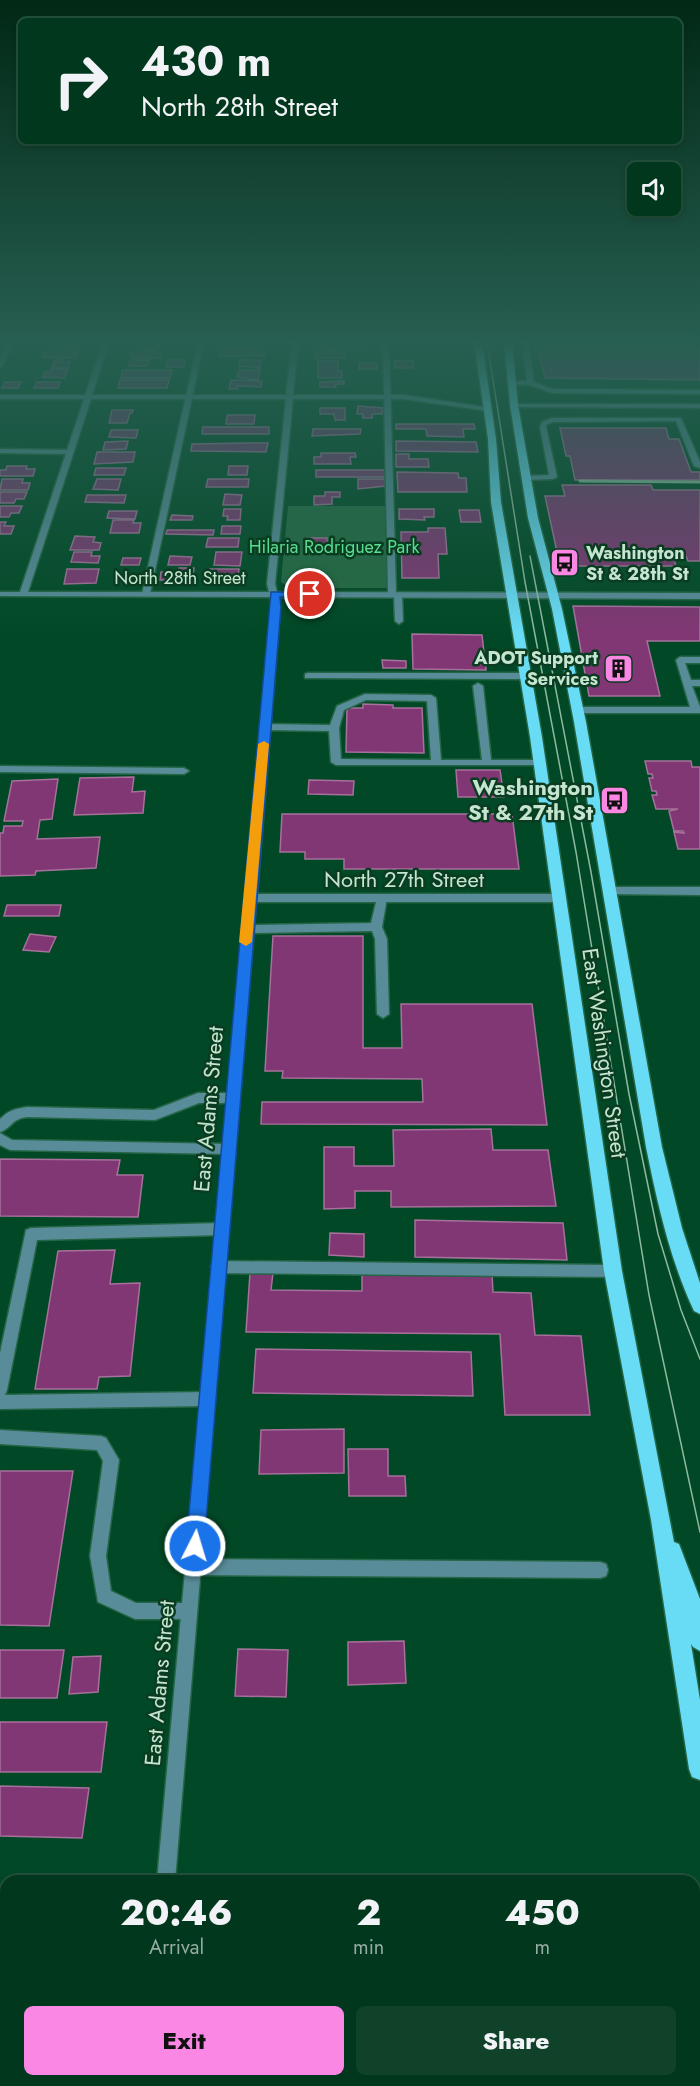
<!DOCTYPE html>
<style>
:root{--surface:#01371c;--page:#0f4229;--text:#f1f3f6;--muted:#96aca3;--line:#23513b;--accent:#fb87e5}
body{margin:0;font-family:Jost,sans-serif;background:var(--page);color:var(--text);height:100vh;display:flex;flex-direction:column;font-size:22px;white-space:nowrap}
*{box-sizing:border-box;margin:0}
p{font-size:20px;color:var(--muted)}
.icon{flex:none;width:33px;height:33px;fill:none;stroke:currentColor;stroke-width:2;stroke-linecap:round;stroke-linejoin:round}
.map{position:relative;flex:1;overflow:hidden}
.side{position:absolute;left:0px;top:1875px;width:700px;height:212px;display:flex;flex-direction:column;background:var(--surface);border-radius:18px 18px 0 0;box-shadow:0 3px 9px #0003,0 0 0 2px var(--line)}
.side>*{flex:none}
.top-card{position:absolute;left:18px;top:18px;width:664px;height:126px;border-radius:9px;box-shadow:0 3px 9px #0003,0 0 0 2px var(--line);background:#01371c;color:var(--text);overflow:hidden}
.fabs{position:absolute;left:627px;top:162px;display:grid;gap:12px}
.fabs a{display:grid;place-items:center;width:54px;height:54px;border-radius:9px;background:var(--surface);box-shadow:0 3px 9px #0003,0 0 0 2px var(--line);font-size:30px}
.pin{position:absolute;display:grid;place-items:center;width:51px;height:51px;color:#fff;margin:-26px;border:3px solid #fff;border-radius:50%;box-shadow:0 2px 6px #0007}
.me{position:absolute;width:66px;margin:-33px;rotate:5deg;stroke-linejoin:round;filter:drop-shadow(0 0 4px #0008)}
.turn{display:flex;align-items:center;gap:21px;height:126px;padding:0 24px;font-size:27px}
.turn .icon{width:78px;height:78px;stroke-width:2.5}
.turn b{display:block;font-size:42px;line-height:51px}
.eta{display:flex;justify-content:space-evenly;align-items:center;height:102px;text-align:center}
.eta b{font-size:36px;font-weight:800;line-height:42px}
.action{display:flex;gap:12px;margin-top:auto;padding:12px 24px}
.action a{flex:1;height:69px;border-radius:9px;background:var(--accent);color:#111;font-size:24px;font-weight:800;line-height:69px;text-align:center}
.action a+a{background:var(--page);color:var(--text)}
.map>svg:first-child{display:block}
.green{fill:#246a42}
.building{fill:#813774;stroke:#a6719b;stroke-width:1.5}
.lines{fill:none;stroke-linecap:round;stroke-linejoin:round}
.lane-casing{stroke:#246545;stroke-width:3}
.street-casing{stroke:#246545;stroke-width:3}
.primary-casing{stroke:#246545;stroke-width:3}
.lane{fill:#598c99;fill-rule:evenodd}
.street{fill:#598c99;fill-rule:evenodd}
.primary{fill:#68dbf5;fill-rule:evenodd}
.tram{stroke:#8eb9a0;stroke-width:1.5}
.rail{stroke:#8eb9a0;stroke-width:3}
.route{fill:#1a73e8;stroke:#114b97;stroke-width:1.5}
.slow{fill:#f59e0b}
.labels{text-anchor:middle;stroke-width:5;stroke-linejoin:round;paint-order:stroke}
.far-park-label{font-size:18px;fill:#5add91;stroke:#0a3c21}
.far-poi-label{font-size:18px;font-weight:bold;fill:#c6e5d0;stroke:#0a3c21;text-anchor:start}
.far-street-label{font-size:18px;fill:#c6e5d0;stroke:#0a3c21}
.poi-label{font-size:22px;font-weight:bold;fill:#c6e5d0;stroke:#0a3c21;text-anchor:end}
.street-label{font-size:22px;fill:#c6e5d0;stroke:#0a3c21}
</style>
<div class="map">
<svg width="700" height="2086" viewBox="0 0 700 2086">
<rect width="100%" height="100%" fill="#014926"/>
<path class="green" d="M288,506H385L387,588H290L281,582Z"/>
<path class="building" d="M55,342H77L75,347H53Z
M138,342H157L156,344L160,345L159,348H136Z
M243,342H266L265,347L242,345Z
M321,342H337L338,348H321Z
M345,342H367V349L345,348Z
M533,342H700V380L545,378L538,350H535Z
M220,349L265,350L264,356H219Z
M53,350H79L76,358L42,357L45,352H52Z
M138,350H155L154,353H162L161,358H133L134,355H130L131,352H138Z
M316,351H345V358H316Z
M55,360H63L62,362H70L68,368L52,367Z
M130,360H149L147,366H129Z
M168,360H185L184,367H166Z
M240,360H261L260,368L239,366Z
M318,361H338V371H342V378H318Z
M395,361H413V368H395Z
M359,363H377V369H359Z
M51,369H68L64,378L42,377L45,372H50Z
M123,370H172L170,378H121Z
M239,370H260L258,380L237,377Z
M120,380H169L167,388H118Z
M231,380L262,381L261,387L237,386V389H229Z
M344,381V384H335L336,387H320V382Z
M5,382H21L18,388H2Z
M37,382H60L58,388H34Z
M358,406L383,408L382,414H372V418H363V414H357Z
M320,408H345V420H335L334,414H320Z
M112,410H133L132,413H130L127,423H109Z
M227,415H255L254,424H226Z
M396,424H474L475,429H463L464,437L427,436L426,429H396Z
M203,427H269V434H202Z
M560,428H666L669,439H679L691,472H700V480H575L570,456H566Z
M313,429H361L360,434L312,436Z
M111,430H138L136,438L109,437Z
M128,441L126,449L103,450L105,442Z
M396,441L476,442L478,452L396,451Z
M248,443H268L266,452L191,451L192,444Z
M97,452H135L133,462L94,464Z
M321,453H355L356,457H350L351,464H314V457H321Z
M396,454H409V459H428L429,467H396Z
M7,466H27L26,469H35L33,476H0V470H6Z
M229,466H248L247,475H228Z
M96,468H126L124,475H94Z
M316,470H385V477H316Z
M397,472L458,473L459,478H466L467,492H398Z
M2,479H23L22,483H30L28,490H0Z
M97,479H121L118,490L93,489Z
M208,479H249L248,487H206Z
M358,479H385V486L358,489Z
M562,485H651L653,490H700V561H688L686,556H673L676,566H560L545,496H565Z
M0,492H27L24,499H16L14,503H0Z
M325,492H340V497H332V504L314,505V496H325Z
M225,494L242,495L240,505H223Z
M87,495H126L124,503L85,502Z
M0,506H22L19,513H11L9,517H0Z
M224,509H241L240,520H227L228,516H223Z
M399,509H434V517H424L425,520L399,519Z
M459,510H479L481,522H461Z
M109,511H137L135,519L107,518Z
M172,515L193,516L192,520H170Z
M113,520H134L133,523H141L139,533H110Z
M0,522H6L4,526H14L11,534H0Z
M222,526H241L240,534H221Z
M428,528H445L447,554H438L439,578H402L401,532H428Z
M167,530H214L213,535L166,534Z
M75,536L95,537L93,542L101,543L99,550H70Z
M208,538H239L238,547H206Z
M307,538H327V548H307Z
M74,552H92L91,556H100L98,563L71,562Z
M216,552H242L240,566L214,565Z
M170,556L192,557L190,565H168Z
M123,558H141L139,565H121Z
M179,568H194L193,575H176L175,580H160L161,572H178Z
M67,569H99L96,583L64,584Z
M210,569H239L237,582H209Z
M573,606L700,607V641H647L660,696H589Z
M412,634L482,635L486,670L413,669Z
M382,660L406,661V668H383Z
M363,704L393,705V708H422L424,753L346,752L347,708H363Z
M645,761H691L692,767H700V849H678L674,832L684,833L683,831H674L669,811L678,809H656L652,795H657L656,791H652L649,778H653L652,774H648Z
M456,770H500L504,797H458Z
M134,777L132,792L145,791L143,813L74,815L80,778Z
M58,779L52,819L40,820L37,839L100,837L96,868L36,871L35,875L0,876V833H3L4,826H22L23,821H4L12,781Z
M309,780L354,781L353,795L308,794Z
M282,814H512L519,869H344V859H305V852H280Z
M7,905H61L59,916H4Z
M30,934L56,937L49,952L23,950Z
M273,936H363V1048H402L401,1004H532L547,1125L261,1124L262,1102H423L422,1079L282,1078L283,1071H265Z
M491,1129L493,1150H548L556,1206L391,1207V1191H355V1208L324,1209V1147H354V1166H394L393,1130Z
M0,1159L120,1160L117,1175H143L138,1217L0,1216Z
M415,1220L563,1223L567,1260L415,1257Z
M330,1233L364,1234V1257L329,1255Z
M115,1250L110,1284L140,1283L130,1376L99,1377L97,1389H35L58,1251Z
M250,1273H273L271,1290L362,1291V1273L492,1275L493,1292L531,1293L535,1335L581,1336L590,1415H505L500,1334L246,1332Z
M256,1349L471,1352L473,1396L253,1393Z
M344,1429V1473L259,1474L261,1430Z
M348,1449H388V1476H405L406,1496H349Z
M0,1471H73L49,1626L0,1625Z
M404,1641L406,1683L348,1685V1642Z
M238,1649L288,1650L286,1697L235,1696Z
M0,1650H64L57,1698H0Z
M101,1656L98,1692L69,1694L73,1657Z
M0,1722H107L101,1772H0Z
M0,1786L89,1788L82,1838L0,1836Z
M22,1874H80L79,1881H21Z
M0,1970H6V2044H0Z
M0,2063H6V2080H64L63,2086H0Z
M401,2080H437V2086H401Z"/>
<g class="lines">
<defs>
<path id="lane" d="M8,342H14L3,365L0,367V358Z
M198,342H204L150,594L146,596L142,594Z
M383,342H389L396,593L402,595L403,621L399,624L395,621L394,597L388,595Z
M522,342H528L534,382L553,389L700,390V394L552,393L530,385L510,384V382L512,381H527Z
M552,418H681L700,462V468L694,466L676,421L553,422L547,424L546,427L557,477L553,479L523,480V476H526L549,475L540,427L542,422Z
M0,449L70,450L74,452L70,454L0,453Z
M700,657V663H685L691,680H700V686H692L700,707V713H577L572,710L577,707H690L676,660L680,657Z
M308,673H525L529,676L525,679L305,678V674Z
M478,683L483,686L491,760H540L543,761V765H336L331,762L329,731L265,730L260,727L265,724L330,725L337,706L365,694L431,695L436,698L441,760H482L473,686ZM366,700L427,701L431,760L341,759L339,728L344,710Z
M0,766L184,768L189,771L184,774L0,772Z
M382,894L387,898L382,927L387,939L389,1014L383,1018L377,1014L375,939L372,931L247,933L241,929L247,925L371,923L377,898Z
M198,1093H232L236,1095L238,1098L236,1101L232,1103H199L155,1120L27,1117C11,1119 12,1128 0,1132V1119C9,1110 15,1109 27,1107L154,1110Z
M0,1133L12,1140L228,1144L233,1145L234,1149L233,1153L228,1154L10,1150L0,1145Z
M222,1223L227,1225L229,1229L227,1233L222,1235L37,1240L7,1390L5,1395L207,1392L212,1394L214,1399L212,1404L207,1406L0,1409V1353L26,1230L31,1228Z
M218,1261L613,1265L618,1267L620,1271L618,1275L613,1277L218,1273L213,1271L211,1267L213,1263Z
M0,1430L101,1436L106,1438L119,1460L106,1556L111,1591L136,1603H189L195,1605L197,1611L195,1617L189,1619H135L98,1602L90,1556L103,1461L97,1450L0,1444Z
M193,1559L600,1562L606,1564L608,1570L606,1576L600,1578L193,1575L187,1573L185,1567L187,1561Z
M694,1968H700V1988H694Z
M438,2080H458V2086H438Z"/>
<path id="street" d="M103,342H109L92,395H286L292,342H298L293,395H404L490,408L491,409L488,411L404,399H293L275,584L277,592L700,593V599L278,597L280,607L257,894H559L564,898L559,902H256L175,1881H157L272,607L270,597L0,596V592H20L84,399H0V395H85ZM91,399H286L267,584L269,592H28Z
M512,404H700V408L514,407L512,406Z
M608,887H700V895L604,894L603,891L604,888Z
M139,2080H159V2086H139Z"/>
<path id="primary" d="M474,342H482L496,439L501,502L542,737L622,1271L674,1542L679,1544L700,1599V1651L693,1647L691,1644L700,1700V1780L692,1777L689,1769L651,1520L604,1271L530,737L491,502L488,439Z
M504,342H512L518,405L538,518L562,609L586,722L662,1147L682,1228L700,1283V1314L694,1311C670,1260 657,1202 646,1147L574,722L552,609L528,518L510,405Z"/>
</defs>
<use href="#lane" class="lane-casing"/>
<use href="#street" class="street-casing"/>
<use href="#primary" class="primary-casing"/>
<use href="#lane" class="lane"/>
<use href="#street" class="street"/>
<use href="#primary" class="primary"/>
<path class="tram" d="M487,342L525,582L576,852L649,1295L700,1532
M530,556L591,872L629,1094L658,1234L681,1310L700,1359"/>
<path class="rail" d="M580,481L700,482"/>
</g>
<linearGradient id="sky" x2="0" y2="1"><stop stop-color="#012815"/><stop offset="0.54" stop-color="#275f52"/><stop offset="1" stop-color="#275f52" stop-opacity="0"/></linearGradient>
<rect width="700" height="634" fill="url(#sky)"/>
<path class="route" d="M271,592H310L315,594L310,597H280L281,607L204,1546L201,1553L195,1555L188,1553L186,1546Z"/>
<path class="slow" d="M264,741L269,744L252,942L246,946L239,942L258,744Z"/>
<defs>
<symbol id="bus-square" viewBox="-11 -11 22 22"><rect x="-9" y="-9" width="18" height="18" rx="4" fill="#fb87e5" stroke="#0a3c21"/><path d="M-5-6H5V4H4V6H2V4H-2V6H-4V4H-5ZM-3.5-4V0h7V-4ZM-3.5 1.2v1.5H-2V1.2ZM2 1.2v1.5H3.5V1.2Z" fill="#111"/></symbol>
<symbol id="building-square" viewBox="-11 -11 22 22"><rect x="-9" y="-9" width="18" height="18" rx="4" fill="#fb87e5" stroke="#0a3c21"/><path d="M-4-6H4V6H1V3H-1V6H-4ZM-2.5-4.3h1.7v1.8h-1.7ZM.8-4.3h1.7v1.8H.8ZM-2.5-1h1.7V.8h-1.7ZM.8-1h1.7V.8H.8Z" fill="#111"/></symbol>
</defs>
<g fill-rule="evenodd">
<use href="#bus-square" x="548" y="546" width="33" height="33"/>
<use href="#building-square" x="602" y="652" width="33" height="33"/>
<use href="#bus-square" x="598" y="784" width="33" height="33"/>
</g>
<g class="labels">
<g class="far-park-label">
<text x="334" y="553">Hilaria Rodriguez Park</text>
</g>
<g class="far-poi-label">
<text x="586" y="559">Washington<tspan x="586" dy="21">St &amp; 28th St</tspan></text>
<text x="598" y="664" text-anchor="end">ADOT Support<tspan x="598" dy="21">Services</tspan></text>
</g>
<g class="far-street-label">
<text x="180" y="584">North 28th Street</text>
</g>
<g class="poi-label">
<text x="593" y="795">Washington<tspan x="593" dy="25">St &amp; 27th St</tspan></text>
</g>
<g class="street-label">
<text x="404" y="887">North 27th Street</text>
<text transform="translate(605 1053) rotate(82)" y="8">East Washington Street</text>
<text transform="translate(208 1109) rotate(-85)" y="8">East Adams Street</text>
<text transform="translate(159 1683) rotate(-85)" y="8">East Adams Street</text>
</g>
</g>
</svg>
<div class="fabs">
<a><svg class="icon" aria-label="sound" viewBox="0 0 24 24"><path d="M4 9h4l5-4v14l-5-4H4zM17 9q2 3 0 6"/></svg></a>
</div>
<div class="pin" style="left:310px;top:594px;background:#d93025"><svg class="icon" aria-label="arrive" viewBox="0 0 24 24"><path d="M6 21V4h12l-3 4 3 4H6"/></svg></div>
<svg class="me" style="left:195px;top:1546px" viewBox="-20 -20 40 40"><circle r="17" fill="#1a73e8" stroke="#fff" stroke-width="3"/><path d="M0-11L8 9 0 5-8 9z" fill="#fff"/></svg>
<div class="top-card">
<div class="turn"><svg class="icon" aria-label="right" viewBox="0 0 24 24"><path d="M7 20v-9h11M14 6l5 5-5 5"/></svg><div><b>430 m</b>North 28th Street</div></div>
</div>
<section class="side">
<div class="eta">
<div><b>20:46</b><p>Arrival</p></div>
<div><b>2</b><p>min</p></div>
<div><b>450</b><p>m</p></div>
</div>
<div class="action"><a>Exit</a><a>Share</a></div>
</section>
</div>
